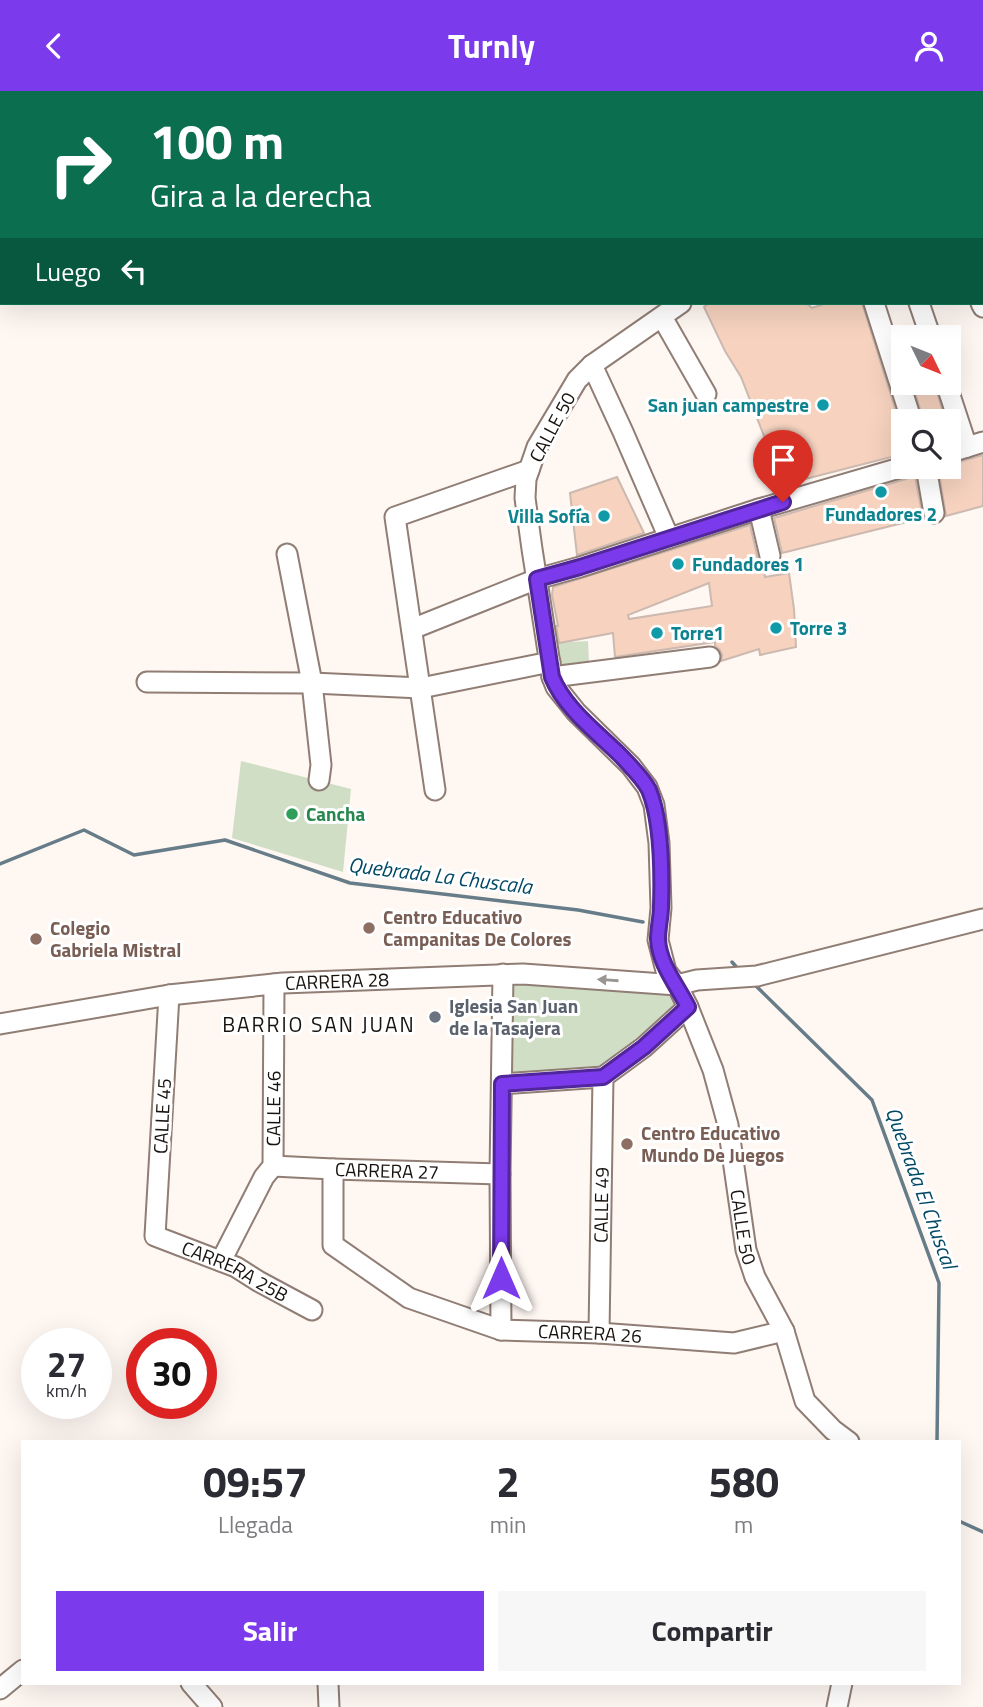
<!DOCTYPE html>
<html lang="es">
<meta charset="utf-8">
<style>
:root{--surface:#fff;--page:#f7f7f7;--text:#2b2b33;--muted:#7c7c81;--accent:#7c3aed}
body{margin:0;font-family:"Titillium Web",sans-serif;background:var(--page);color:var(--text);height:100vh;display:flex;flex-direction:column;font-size:26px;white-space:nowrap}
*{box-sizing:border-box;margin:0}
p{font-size:23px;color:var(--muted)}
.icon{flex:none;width:38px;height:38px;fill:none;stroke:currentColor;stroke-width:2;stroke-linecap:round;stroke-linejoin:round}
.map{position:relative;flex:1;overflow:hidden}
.drawer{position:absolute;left:21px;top:1349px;width:940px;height:245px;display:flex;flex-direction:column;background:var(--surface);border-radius:0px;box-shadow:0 7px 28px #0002}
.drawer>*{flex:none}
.top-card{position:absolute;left:0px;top:0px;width:984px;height:214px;box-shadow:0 7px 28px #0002;background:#0b6e4f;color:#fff;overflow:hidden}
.needle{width:46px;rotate:133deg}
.fabs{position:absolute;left:891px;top:234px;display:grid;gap:14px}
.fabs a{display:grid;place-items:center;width:70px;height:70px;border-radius:0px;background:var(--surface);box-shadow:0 7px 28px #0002;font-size:35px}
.speed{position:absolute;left:21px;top:1237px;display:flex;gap:14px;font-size:35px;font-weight:700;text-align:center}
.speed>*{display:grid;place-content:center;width:91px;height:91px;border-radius:50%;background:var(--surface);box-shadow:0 7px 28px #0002;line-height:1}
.speed small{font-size:18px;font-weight:400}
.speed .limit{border:10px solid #d22;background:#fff;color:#111}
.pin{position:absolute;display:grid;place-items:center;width:60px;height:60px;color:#fff;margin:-72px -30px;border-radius:50% 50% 50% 0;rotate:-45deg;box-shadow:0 0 7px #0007}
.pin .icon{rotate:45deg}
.me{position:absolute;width:77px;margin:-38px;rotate:0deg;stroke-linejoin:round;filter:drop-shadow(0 0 5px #0008)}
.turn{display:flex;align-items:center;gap:24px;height:147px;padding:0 35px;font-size:32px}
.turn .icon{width:91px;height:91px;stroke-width:2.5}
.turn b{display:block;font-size:49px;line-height:60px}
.then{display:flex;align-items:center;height:66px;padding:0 35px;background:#0003;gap:14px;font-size:26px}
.eta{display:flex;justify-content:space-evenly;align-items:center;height:119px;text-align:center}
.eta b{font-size:42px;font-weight:700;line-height:49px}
.cta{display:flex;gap:14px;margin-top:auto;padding:14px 35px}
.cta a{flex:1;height:80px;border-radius:0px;background:var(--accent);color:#fff;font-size:28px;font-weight:700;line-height:80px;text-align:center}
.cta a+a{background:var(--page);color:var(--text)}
header{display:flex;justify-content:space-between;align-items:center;height:91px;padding:0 35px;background:var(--accent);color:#fff;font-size:32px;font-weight:700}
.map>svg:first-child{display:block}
.green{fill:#d0dec5}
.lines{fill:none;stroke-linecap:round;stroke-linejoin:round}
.stream{stroke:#667d89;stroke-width:3.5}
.building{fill:#f6d2bf;stroke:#ccb9af;stroke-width:2;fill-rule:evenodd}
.minor-casing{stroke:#907d74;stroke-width:23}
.minor{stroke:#fff;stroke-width:19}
.oneway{fill:#989593}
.route-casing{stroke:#51269a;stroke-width:18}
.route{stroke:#7c3aed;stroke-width:12}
.culture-dot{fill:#0f9aa8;stroke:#fff;stroke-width:2.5}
.leisure-dot{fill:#2e9e5b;stroke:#fff;stroke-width:2.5}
.education-dot{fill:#8d6e63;stroke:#fff;stroke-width:2.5}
.worship-dot{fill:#6b7280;stroke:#fff;stroke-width:2.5}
.labels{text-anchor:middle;stroke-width:6;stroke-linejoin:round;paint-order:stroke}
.culture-label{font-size:19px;font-weight:bold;fill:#0d838f;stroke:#fff;text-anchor:start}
.street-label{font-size:19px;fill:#19130f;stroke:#fff}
.leisure-label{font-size:19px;font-weight:bold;fill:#27864d;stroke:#fff;text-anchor:start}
.education-label{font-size:19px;font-weight:bold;fill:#785e54;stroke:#fff;text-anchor:start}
.worship-label{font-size:19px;font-weight:bold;fill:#5b616d;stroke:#fff;text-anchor:start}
.water-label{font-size:21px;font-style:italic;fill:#004864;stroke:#fff}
.neighbourhood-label{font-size:21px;letter-spacing:2px;fill:#19130f;stroke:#fff}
</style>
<header><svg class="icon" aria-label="back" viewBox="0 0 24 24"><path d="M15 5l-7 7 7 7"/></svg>Turnly<svg class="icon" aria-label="person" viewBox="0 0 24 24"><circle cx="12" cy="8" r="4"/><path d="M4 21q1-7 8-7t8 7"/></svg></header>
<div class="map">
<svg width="983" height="1616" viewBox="0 0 983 1616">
<rect width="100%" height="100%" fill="#fff7f2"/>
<path class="green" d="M588,550L589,571L558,575L555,552Z
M241,670L351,698L343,781L232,747Z
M504,884L670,887L688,916L602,985L502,991Z"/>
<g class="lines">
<path class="stream" d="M363,0L364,2
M982,26H983
M0,773L84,739L134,764L225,749L350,792L578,819L643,831
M732,871L740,880
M753,892L872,1009L939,1192L937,1351
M959,1430L983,1441"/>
</g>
<path class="building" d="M709,212H806L812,217L827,212H862L903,343V363L774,396L766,350L741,286L725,260L704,216Z
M914,236L918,247H903V263L897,243Z
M912,292H934L946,331H924Z
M983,364V415L946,425L938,376H948V374Z
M914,380L923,427L782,462L774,427L906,388L911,385Z
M617,386L644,442L577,464L570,402Z
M750,434L758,468L763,475L765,486L789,482L794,518L796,556L760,564L759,558L721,570L722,564L720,559L715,555V551L615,566L613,542L559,552L556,535H558L552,504L553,496ZM709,492L712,515L629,528L628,524Z"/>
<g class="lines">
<defs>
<g id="minor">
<path d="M761,0L762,2"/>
<path id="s1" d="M681,212L592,274L577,289L537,356L526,388L525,407L532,458L552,586L556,596L576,621L631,675L647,696L654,714L659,752L661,817L658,849L666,880L677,894L688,916L713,979L728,1034L746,1159L755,1186L784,1240L805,1310L833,1339L849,1351"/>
<path d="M874,212L912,331"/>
<path d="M919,212L931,247"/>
<path d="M981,212L983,216"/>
<path d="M662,226L706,303"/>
<path d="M592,274L623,341L669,447"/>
<path d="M946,292L967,356"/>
<path d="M948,362L983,351"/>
<path d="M926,376L934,422"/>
<path d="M759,418L770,465"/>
<path d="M287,463L312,592L321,674L319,689"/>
<path d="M412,538L537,488L580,476L759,418L903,376"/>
<path d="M552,586L710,566"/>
<path d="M147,591L312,592L421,597L550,571"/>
<path d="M435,699L395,426L529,379"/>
<path id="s2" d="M169,904L155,1145L236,1176L258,1190L312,1219"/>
<path id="s3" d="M0,933L169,904L283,892L523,883L677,894L697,889L757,885L983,828"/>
<path d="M502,993L603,986L644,956L688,916"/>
<path id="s4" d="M273,1075L333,1078L500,1083"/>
<path id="s5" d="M333,1078V1154L409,1207L501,1239L599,1242L734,1252L784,1240"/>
<path id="s6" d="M221,1170L264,1086L273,1075L274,893"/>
<path d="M501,1239L500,1083L503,883"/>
<path id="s7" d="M599,1242L603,986"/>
<path d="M191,1592L212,1616"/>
<path d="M328,1592L329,1616"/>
<path d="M0,1598L23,1579"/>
<path d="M837,1616L842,1592"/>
</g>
</defs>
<use href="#minor" class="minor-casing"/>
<use href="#minor" class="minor"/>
</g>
<defs><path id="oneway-solid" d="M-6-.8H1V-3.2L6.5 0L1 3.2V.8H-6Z" transform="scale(1.75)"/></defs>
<use class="oneway" href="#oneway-solid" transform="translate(608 889) rotate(-176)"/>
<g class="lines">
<defs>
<path id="route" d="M501,1187L502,993L603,986L644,956L688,916C677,894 659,873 658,848C658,837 661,826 661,816C662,782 662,730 649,699C643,687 631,676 622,666C598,642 565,618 552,586L537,488L580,476L783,411"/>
</defs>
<use href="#route" class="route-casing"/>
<use href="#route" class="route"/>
</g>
<g class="culture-dot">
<circle cx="823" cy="314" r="7"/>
<circle cx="881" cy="401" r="7"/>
<circle cx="604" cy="425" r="7"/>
<circle cx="678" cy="473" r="7"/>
<circle cx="776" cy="537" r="7"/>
<circle cx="657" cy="542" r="7"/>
</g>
<circle class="leisure-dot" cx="292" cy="723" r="7"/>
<g class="education-dot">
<circle cx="369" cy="837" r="7"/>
<circle cx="36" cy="848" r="7"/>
<circle cx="627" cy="1053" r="7"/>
</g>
<circle class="worship-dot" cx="435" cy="926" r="7"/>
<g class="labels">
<g class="culture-label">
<text x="809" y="321" text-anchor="end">San juan campestre</text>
<text x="881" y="430" text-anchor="middle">Fundadores 2</text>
<text x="590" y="432" text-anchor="end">Villa Sofía</text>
<text x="692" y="480">Fundadores 1</text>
<text x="790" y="544">Torre 3</text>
<text x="671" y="549">Torre1</text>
</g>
<g class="street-label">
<text transform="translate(552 336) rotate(-62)" y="7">CALLE 50</text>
<text dy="7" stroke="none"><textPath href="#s3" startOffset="340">CARRERA 28</textPath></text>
<text dy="7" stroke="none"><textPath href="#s6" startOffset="166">CALLE 46</textPath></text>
<text transform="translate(162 1025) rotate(-87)" y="7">CALLE 45</text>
<text dy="7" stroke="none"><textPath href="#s4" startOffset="114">CARRERA 27</textPath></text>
<text dy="7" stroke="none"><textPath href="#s7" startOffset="128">CALLE 49</textPath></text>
<text dy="7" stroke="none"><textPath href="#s1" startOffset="1045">CALLE 50</textPath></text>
<text dy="7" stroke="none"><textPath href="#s2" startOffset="329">CARRERA 25B</textPath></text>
<text dy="7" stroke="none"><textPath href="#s5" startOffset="355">CARRERA 26</textPath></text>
</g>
<g class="leisure-label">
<text x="306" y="730">Cancha</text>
</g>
<g class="education-label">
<text x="383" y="833">Centro Educativo<tspan x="383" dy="22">Campanitas De Colores</tspan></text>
<text x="50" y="844">Colegio<tspan x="50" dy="22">Gabriela Mistral</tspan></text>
<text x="641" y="1049">Centro Educativo<tspan x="641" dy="22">Mundo De Juegos</tspan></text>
</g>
<g class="worship-label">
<text x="449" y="922">Iglesia San Juan<tspan x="449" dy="22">de la Tasajera</tspan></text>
</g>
<g class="water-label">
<text transform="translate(440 785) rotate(7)" y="7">Quebrada La Chuscala</text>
<text transform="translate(921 1097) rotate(70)" y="7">Quebrada El Chuscal</text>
</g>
<g class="neighbourhood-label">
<text x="319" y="941">BARRIO SAN JUAN</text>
</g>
</g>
</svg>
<div class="fabs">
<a><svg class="needle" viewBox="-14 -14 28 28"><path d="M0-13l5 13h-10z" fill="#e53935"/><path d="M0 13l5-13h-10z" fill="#7c7c81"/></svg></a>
<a><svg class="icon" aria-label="search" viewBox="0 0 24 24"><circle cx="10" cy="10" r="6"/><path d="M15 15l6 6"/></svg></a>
</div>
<div class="speed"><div>27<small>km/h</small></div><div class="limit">30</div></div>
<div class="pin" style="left:783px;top:411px;background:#d93025"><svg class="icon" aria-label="arrive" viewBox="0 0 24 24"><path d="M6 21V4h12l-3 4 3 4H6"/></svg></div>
<svg class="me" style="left:501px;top:1187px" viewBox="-20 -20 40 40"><path d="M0-17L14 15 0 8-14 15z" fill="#7c3aed" stroke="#fff" stroke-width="4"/></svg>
<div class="top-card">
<div class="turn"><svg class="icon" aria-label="right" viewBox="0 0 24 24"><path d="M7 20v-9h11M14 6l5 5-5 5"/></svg><div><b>100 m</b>Gira a la derecha</div></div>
<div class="then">Luego<svg class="icon" aria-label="left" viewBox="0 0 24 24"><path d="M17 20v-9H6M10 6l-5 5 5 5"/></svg></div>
</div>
<section class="drawer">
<div class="eta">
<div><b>09:57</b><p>Llegada</p></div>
<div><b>2</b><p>min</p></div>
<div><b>580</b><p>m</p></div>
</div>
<div class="cta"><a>Salir</a><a>Compartir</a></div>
</section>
</div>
